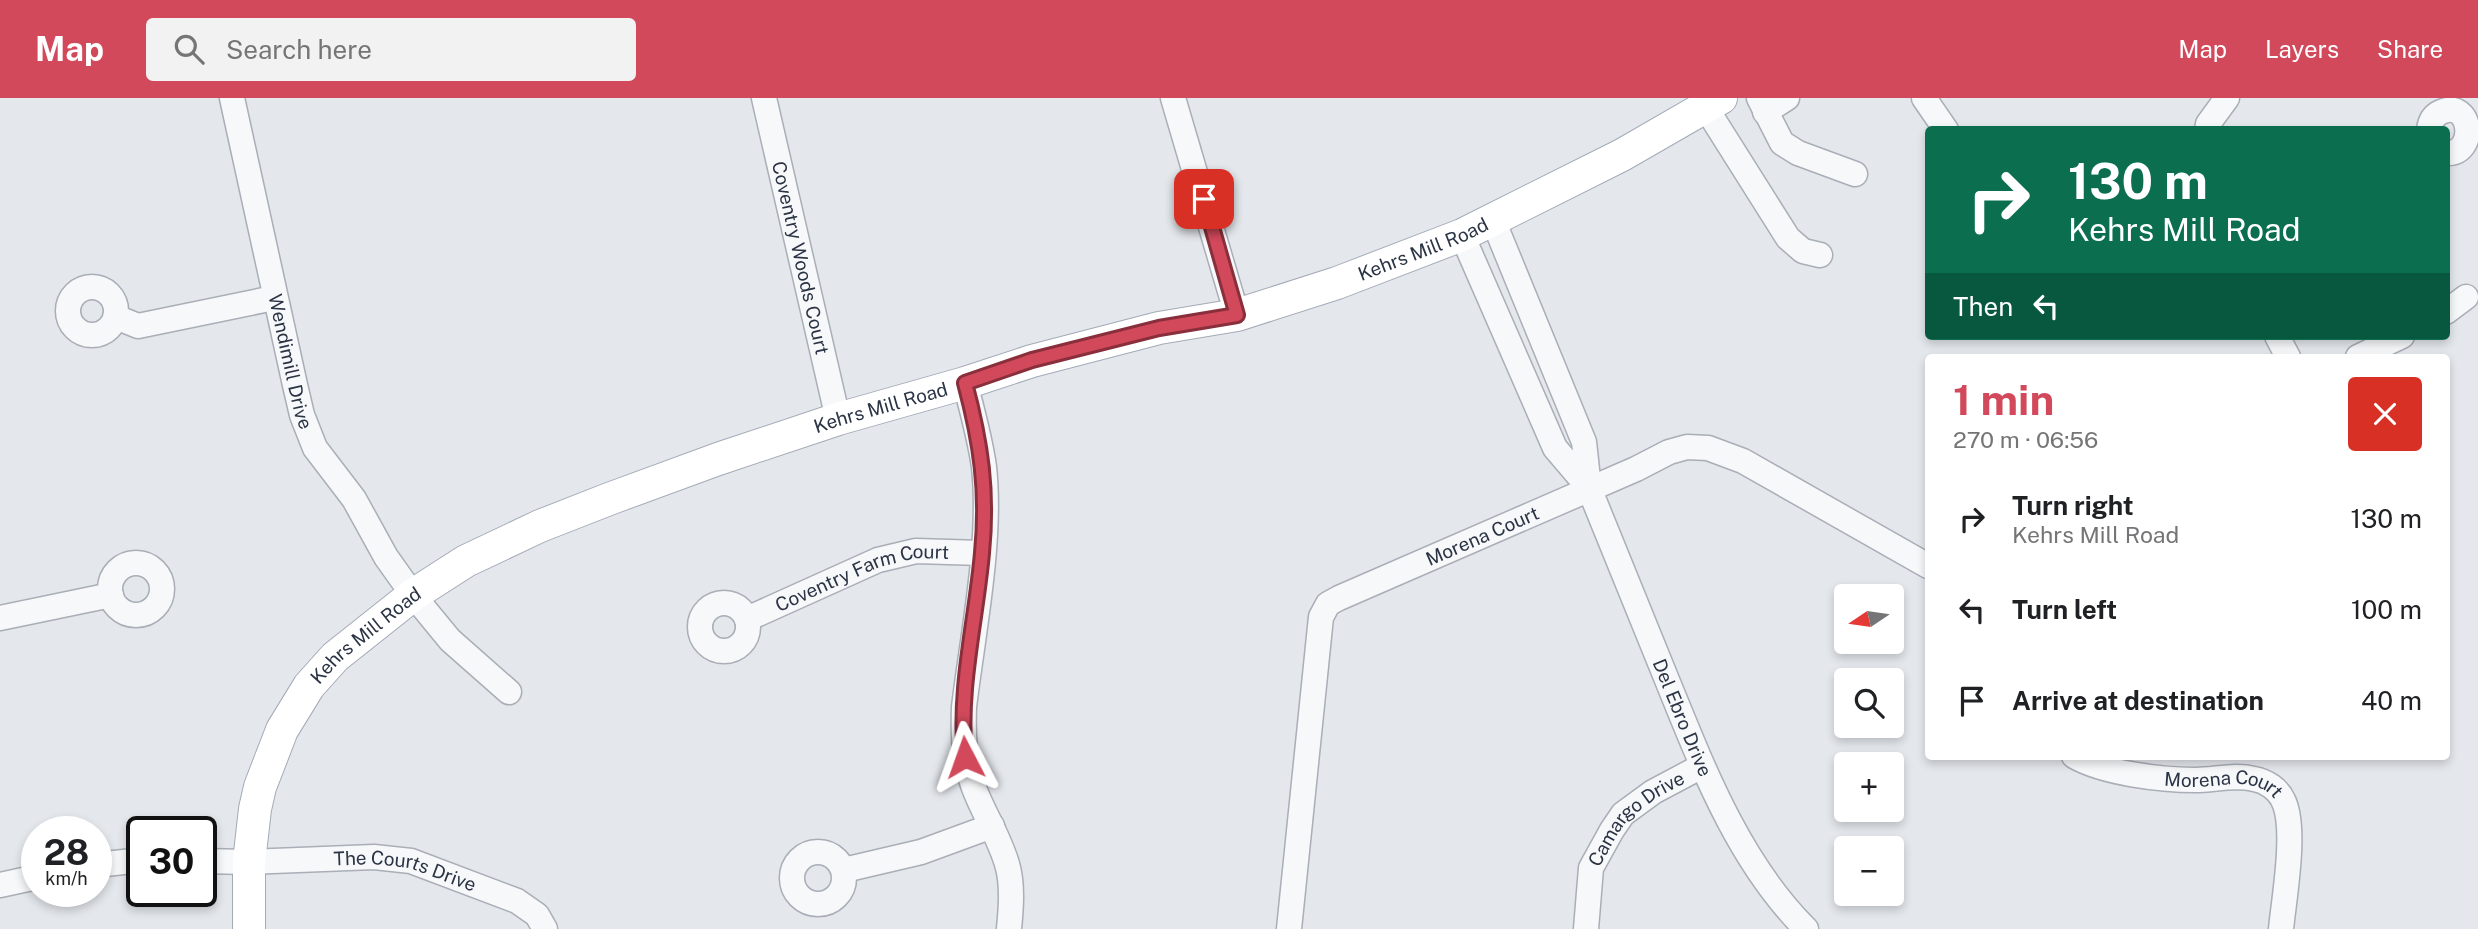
<!DOCTYPE html>
<meta charset="utf-8">
<style>
:root{--surface:#fff;--page:#f2f2f2;--text:#202124;--muted:#757577;--accent:#d1495b}
body{margin:0;font-family:"Public Sans",sans-serif;background:var(--page);color:var(--text);height:100vh;display:flex;flex-direction:column;font-size:26px;white-space:nowrap}
*{box-sizing:border-box;margin:0}
p{font-size:23px;color:var(--muted)}
.icon{flex:none;width:38px;height:38px;fill:none;stroke:currentColor;stroke-width:2;stroke-linecap:round;stroke-linejoin:round}
.map{position:relative;flex:1;overflow:hidden}
.panel{position:absolute;left:1925px;top:256px;width:525px;height:406px;display:flex;flex-direction:column;background:var(--surface);border-radius:7px;box-shadow:0 4px 10px #0003}
.panel>*{flex:none}
.guide{position:absolute;left:1925px;top:28px;width:525px;height:214px;border-radius:7px;box-shadow:0 4px 10px #0003;background:#0b6e4f;color:#fff;overflow:hidden}
.needle{width:46px;rotate:257deg}
.controls{position:absolute;left:1834px;top:486px;display:grid;gap:14px}
.controls a{display:grid;place-items:center;width:70px;height:70px;border-radius:7px;background:var(--surface);box-shadow:0 4px 10px #0003;font-size:35px}
.speed{position:absolute;left:21px;top:718px;display:flex;gap:14px;font-size:35px;font-weight:700;text-align:center}
.speed>*{display:grid;place-content:center;width:91px;height:91px;border-radius:50%;background:var(--surface);box-shadow:0 4px 10px #0003;line-height:1}
.speed small{font-size:18px;font-weight:400}
.speed .limit{border:4px solid #111;border-radius:10px;background:#fff;color:#111}
.pin{position:absolute;display:grid;place-items:center;width:60px;height:60px;color:#fff;margin:-30px;border-radius:14px;box-shadow:0 4px 10px #0006}
.me{position:absolute;width:77px;margin:-38px;rotate:356deg;stroke-linejoin:round;filter:drop-shadow(0 0 5px #0008)}
.turn{display:flex;align-items:center;gap:24px;height:147px;padding:0 28px;font-size:32px}
.turn .icon{width:91px;height:91px;stroke-width:2.5}
.turn b{display:block;font-size:49px;line-height:60px}
.then{display:flex;align-items:center;height:66px;padding:0 28px;background:#0003;gap:14px;font-size:26px}
.round{display:grid;place-items:center;flex:none;width:74px;height:74px;border-radius:7px;background:var(--page)}
.headline{display:flex;align-items:center;justify-content:space-between;height:119px;padding:0 28px}
h1{font-size:42px;font-weight:700;line-height:52px;color:var(--accent)}
ul{padding:0;list-style:none}
li{display:flex;align-items:center;gap:21px;height:91px;padding:0 28px}
li div{flex:1}
li b{display:block;font-size:26px}
li em{font-style:normal}
header{display:flex;align-items:center;gap:42px;box-sizing:border-box;height:98px;padding:0 35px;background:var(--accent);color:#fff}
header strong{font-size:33px}
nav{display:flex;gap:38px;margin-inline-start:auto;font-size:24px}
.search{width:490px;height:63px;background:var(--page);display:flex;align-items:center;gap:18px;box-sizing:border-box;padding:0 24px;border-radius:7px;color:var(--muted);font-size:26px}
.map>svg:first-child{display:block}
.lines{fill:none;stroke-linecap:round;stroke-linejoin:round}
.minor-casing{stroke:#a9aeb7;stroke-width:27}
.major-casing{stroke:#a3abb8;stroke-width:34}
.minor{stroke:#f7f8fa;stroke-width:24}
.major{stroke:#fff;stroke-width:32}
.route-casing{stroke:#882f3b;stroke-width:18}
.route{stroke:#d1495b;stroke-width:12}
.labels{text-anchor:middle;stroke-width:6;stroke-linejoin:round;paint-order:stroke}
.street-label{font-size:19px;fill:#2b3445;stroke:#f4f6f9}
</style>
<header>
<strong>Map</strong>
<div class="search"><svg class="icon" aria-label="search" viewBox="0 0 24 24"><circle cx="10" cy="10" r="6"/><path d="M15 15l6 6"/></svg>Search here</div>
<nav><a>Map</a><a>Layers</a><a>Share</a></nav>
</header>
<div class="map">
<svg width="2478" height="831" viewBox="0 0 2478 831">
<rect width="100%" height="100%" fill="#e4e7ec"/>
<g class="lines">
<defs>
<g id="minor">
<path id="s1" d="M232,0L295,287L302,317L315,350L354,401L386,459L413,497L450,542L509,594"/>
<path id="s2" d="M764,0L838,321"/>
<path d="M1173,0L1237,217"/>
<path d="M1759,0L1782,45L1798,55L1855,76"/>
<path d="M1924,0L1946,32"/>
<path d="M1706,10L1788,140L1803,153L1820,157"/>
<path d="M1765,14L1787,0"/>
<path d="M2207,32L2208,26L2227,0"/>
<path d="M2429,32C2430,23 2434,17 2441,14C2472,0 2478,57 2446,55"/>
<path id="s3" d="M1493,122L1584,344L1589,390C1615,454 1641,518 1667,582C1703,670 1738,763 1806,831"/>
<path d="M1462,137L1555,350L1589,390"/>
<circle cx="92" cy="213" r="24"/>
<path d="M2446,214L2466,199"/>
<path d="M116,219L138,228L274,200"/>
<path d="M2277,238L2288,259"/>
<path d="M2358,259L2402,238"/>
<path d="M965,285C972,312 980,340 984,369C992,442 973,535 964,609C963,637 964,664 974,690C984,716 999,739 1007,766C1013,786 1011,810 1009,831"/>
<circle cx="136" cy="491" r="26"/>
<circle cx="724" cy="529" r="24"/>
<path d="M0,520L111,497"/>
<path id="s4" d="M747,521L878,462L916,453L982,455"/>
<path id="s5" d="M2074,658C2103,675 2161,682 2195,682C2215,682 2235,676 2254,681C2266,683 2278,691 2283,702C2297,729 2284,800 2281,831"/>
<circle cx="818" cy="780" r="26"/>
<path id="s6" d="M201,763L249,764L374,759L411,763L517,803L537,817L545,831"/>
<path d="M96,767L142,762"/>
<path d="M844,772L921,754L992,728"/>
<path d="M0,787L37,779"/>
<path id="s7" d="M1289,831L1321,519L1328,506L1339,500L1636,371L1669,354L1687,349L1708,350L1743,363L1928,468"/>
<path id="s8" d="M1586,831L1591,770L1612,732L1623,716L1653,694L1702,668"/>
</g>
<g id="major">
<path id="s9" d="M249,831V764L255,711L260,689L282,632L309,588L335,559L413,497L466,463L540,428L609,401L718,361L838,321L965,285L1032,263L1159,230L1237,217L1337,185L1462,137L1622,57L1721,0"/>
</g>
</defs>
<use href="#minor" class="minor-casing"/>
<use href="#major" class="major-casing"/>
<use href="#minor" class="minor"/>
<use href="#major" class="major"/>
</g>
<g class="lines">
<defs>
<path id="route" d="M965,659C958,591 976,523 982,455C988,393 981,345 965,285L1032,262L1159,230L1237,217L1204,101"/>
</defs>
<use href="#route" class="route-casing"/>
<use href="#route" class="route"/>
</g>
<g class="labels">
<g class="street-label">
<text dy="7" stroke="none"><textPath href="#s9" startOffset="1466">Kehrs Mill Road</textPath></text>
<text dy="7" stroke="none"><textPath href="#s2" startOffset="164">Coventry Woods Court</textPath></text>
<text dy="7" stroke="none"><textPath href="#s1" startOffset="270">Wendimill Drive</textPath></text>
<text dy="7" stroke="none"><textPath href="#s9" startOffset="900">Kehrs Mill Road</textPath></text>
<text dy="7" stroke="none"><textPath href="#s7" startOffset="497">Morena Court</textPath></text>
<text dy="7" stroke="none"><textPath href="#s4" startOffset="124">Coventry Farm Court</textPath></text>
<text dy="7" stroke="none"><textPath href="#s9" startOffset="332">Kehrs Mill Road</textPath></text>
<text dy="7" stroke="none"><textPath href="#s3" startOffset="534">Del Ebro Drive</textPath></text>
<text dy="7" stroke="none"><textPath href="#s5" startOffset="154">Morena Court</textPath></text>
<text dy="7" stroke="none"><textPath href="#s8" startOffset="130">Camargo Drive</textPath></text>
<text dy="7" stroke="none"><textPath href="#s6" startOffset="206">The Courts Drive</textPath></text>
</g>
</g>
</svg>
<div class="controls">
<a><svg class="needle" viewBox="-14 -14 28 28"><path d="M0-13l5 13h-10z" fill="#e53935"/><path d="M0 13l5-13h-10z" fill="#757577"/></svg></a>
<a><svg class="icon" aria-label="search" viewBox="0 0 24 24"><circle cx="10" cy="10" r="6"/><path d="M15 15l6 6"/></svg></a>
<a>+</a>
<a>−</a>
</div>
<div class="speed"><div>28<small>km/h</small></div><div class="limit">30</div></div>
<div class="pin" style="left:1204px;top:101px;background:#d93025"><svg class="icon" aria-label="arrive" viewBox="0 0 24 24"><path d="M6 21V4h12l-3 4 3 4H6"/></svg></div>
<svg class="me" style="left:965px;top:659px" viewBox="-20 -20 40 40"><path d="M0-17L14 15 0 8-14 15z" fill="#d1495b" stroke="#fff" stroke-width="4"/></svg>
<div class="guide">
<div class="turn"><svg class="icon" aria-label="right" viewBox="0 0 24 24"><path d="M7 20v-9h11M14 6l5 5-5 5"/></svg><div><b>130 m</b>Kehrs Mill Road</div></div>
<div class="then">Then<svg class="icon" aria-label="left" viewBox="0 0 24 24"><path d="M17 20v-9H6M10 6l-5 5 5 5"/></svg></div>
</div>
<section class="panel">
<div class="headline"><div><h1>1 min</h1><p>270 m · 06:56</p></div><a class="round" style="background:#d93025;color:#fff"><svg class="icon" aria-label="close" viewBox="0 0 24 24"><path d="M6 6l12 12M18 6L6 18"/></svg></a></div>
<ul>
<li><svg class="icon" aria-label="right" viewBox="0 0 24 24"><path d="M7 20v-9h11M14 6l5 5-5 5"/></svg><div><b>Turn right</b><p>Kehrs Mill Road</p></div><em>130 m</em></li>
<li><svg class="icon" aria-label="left" viewBox="0 0 24 24"><path d="M17 20v-9H6M10 6l-5 5 5 5"/></svg><div><b>Turn left</b></div><em>100 m</em></li>
<li><svg class="icon" aria-label="arrive" viewBox="0 0 24 24"><path d="M6 21V4h12l-3 4 3 4H6"/></svg><div><b>Arrive at destination</b></div><em>40 m</em></li>
</ul>
</section>
</div>
